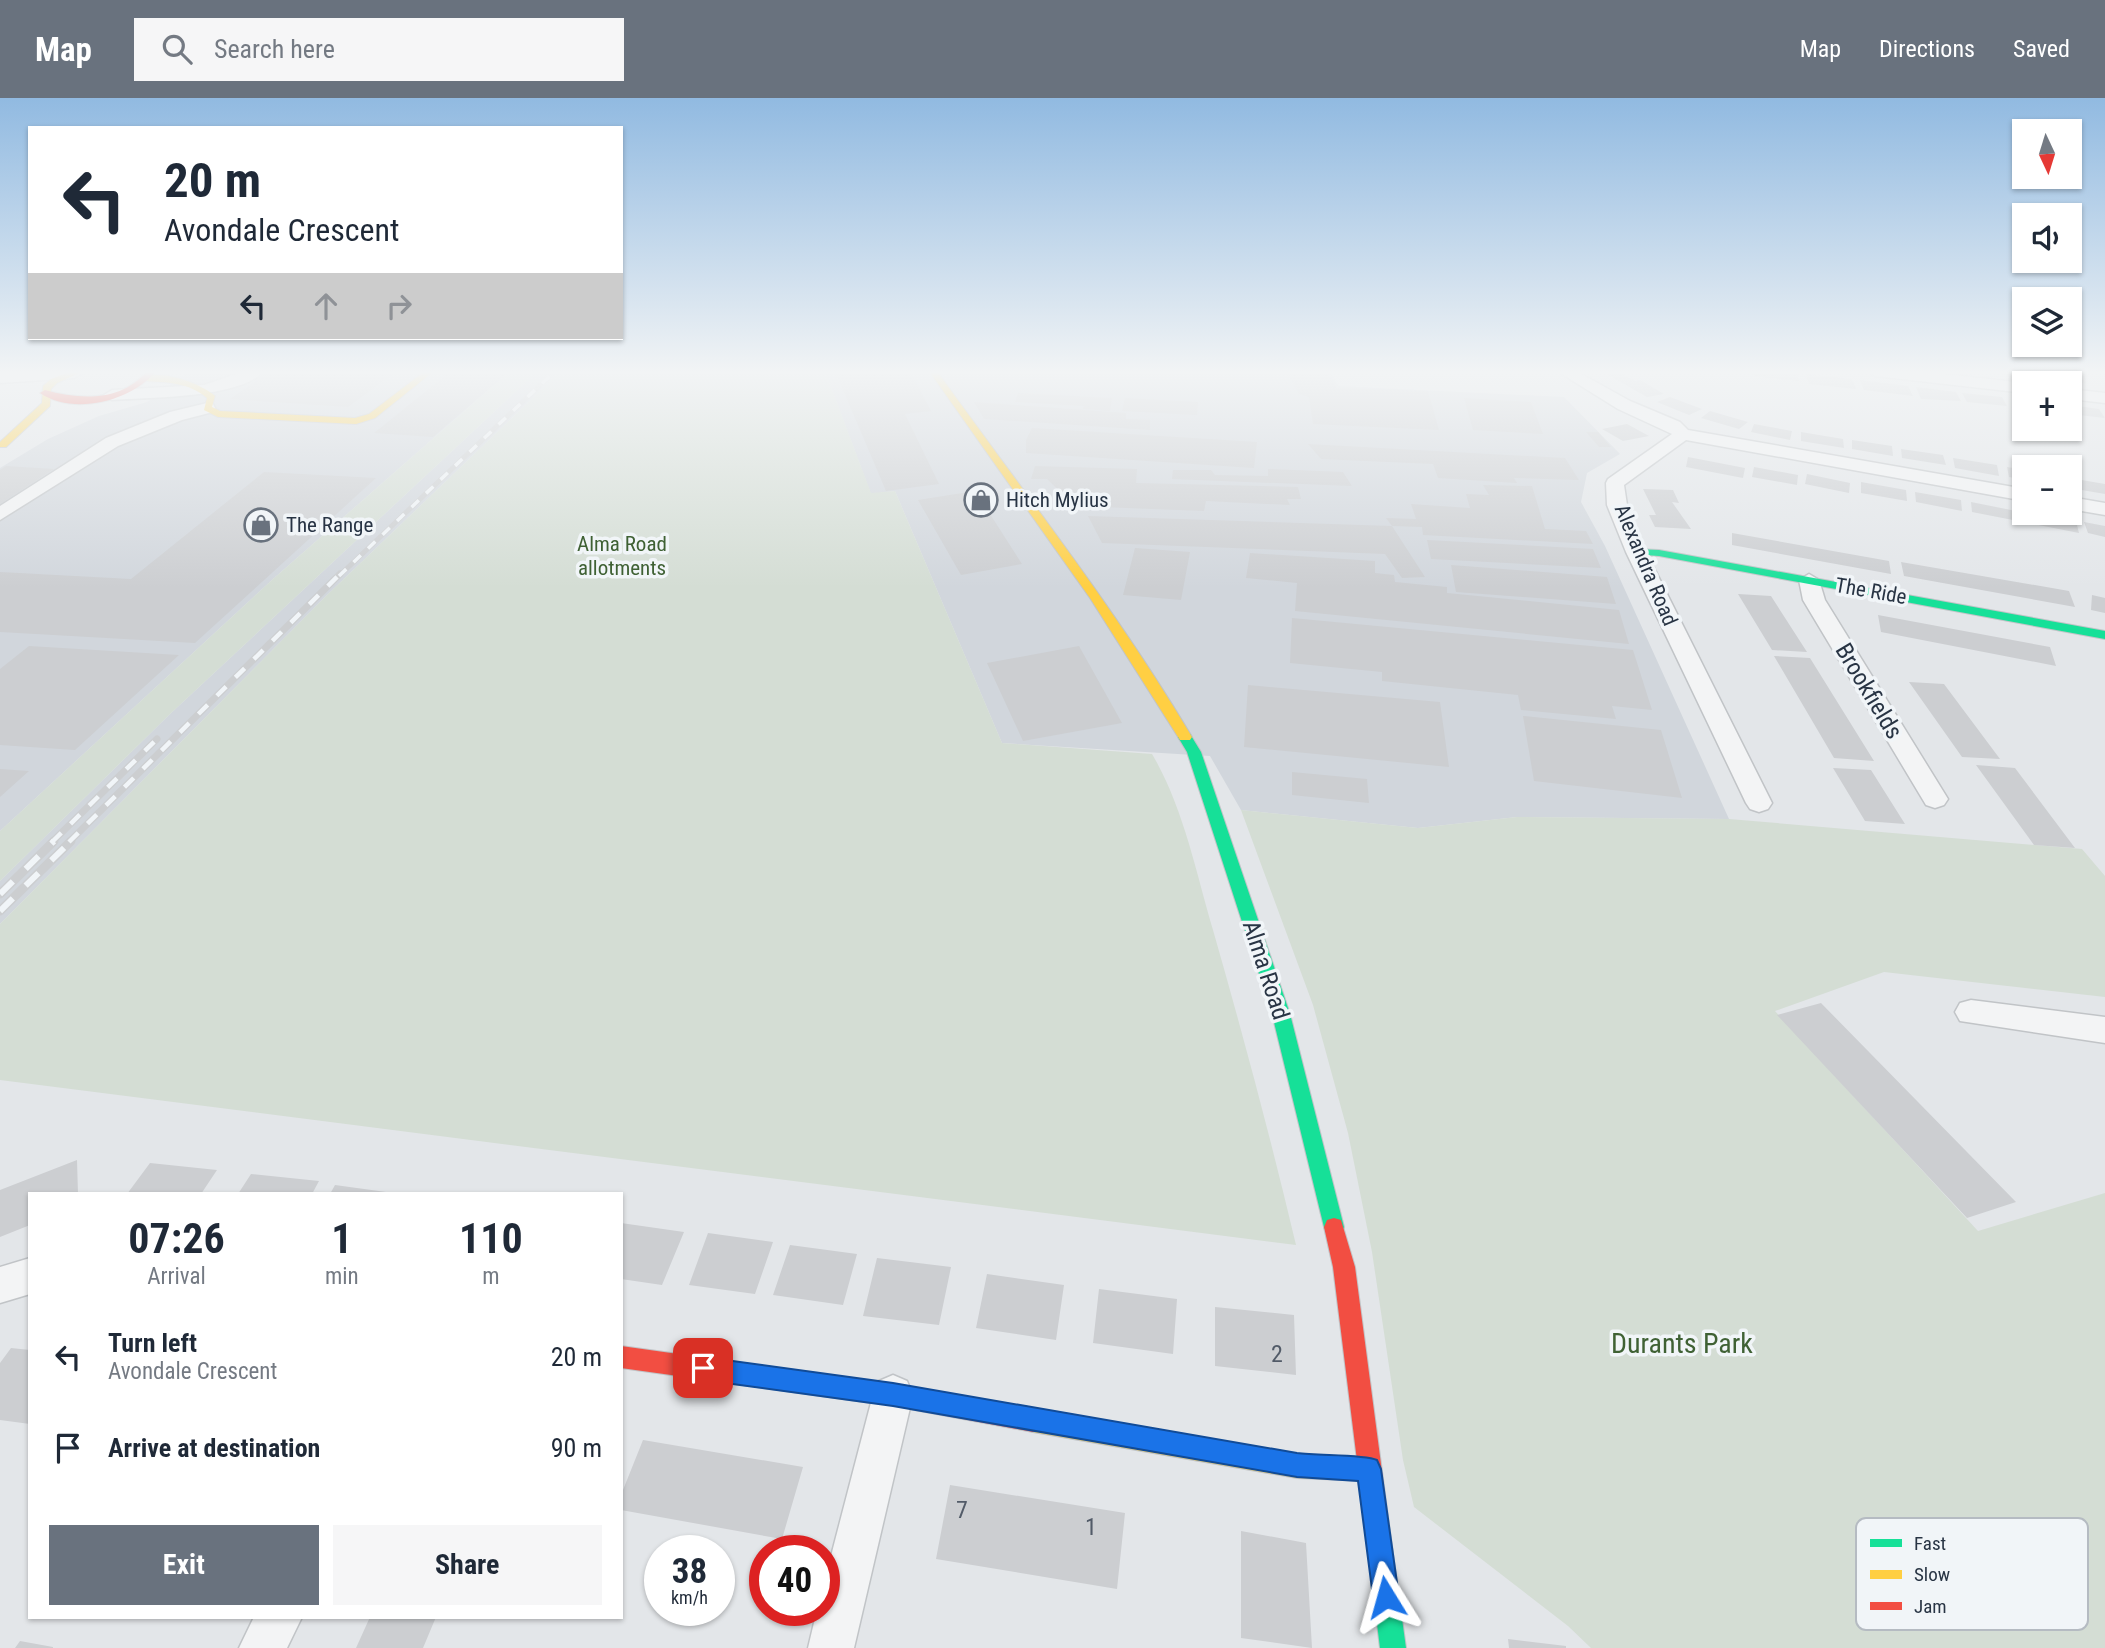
<!DOCTYPE html>
<meta charset="utf-8">
<style>
:root{--surface:#fff;--page:#f6f6f7;--text:#1f2937;--muted:#747a83;--accent:#69727e}
body{margin:0;font-family:"Roboto Condensed",sans-serif;background:var(--page);color:var(--text);height:100vh;display:flex;flex-direction:column;font-size:26px;white-space:nowrap}
*{box-sizing:border-box;margin:0}
p{font-size:23px;color:var(--muted)}
.icon{flex:none;width:38px;height:38px;fill:none;stroke:currentColor;stroke-width:2;stroke-linecap:round;stroke-linejoin:round}
.map{position:relative;flex:1;overflow:hidden}
.drawer{position:absolute;left:28px;top:1094px;width:595px;height:427px;display:flex;flex-direction:column;background:var(--surface);border-radius:0px;box-shadow:0 2px 5px #0004}
.drawer>*{flex:none}
.guide{position:absolute;left:28px;top:28px;width:595px;height:214px;border-radius:0px;box-shadow:0 2px 5px #0004;background:#fff;color:var(--text);overflow:hidden}
.needle{width:46px;rotate:176deg}
.controls{position:absolute;left:2012px;top:21px;display:grid;gap:14px}
.controls a{display:grid;place-items:center;width:70px;height:70px;border-radius:0px;background:var(--surface);box-shadow:0 2px 5px #0004;font-size:35px}
.speed{position:absolute;left:644px;top:1437px;display:flex;gap:14px;font-size:35px;font-weight:700;text-align:center}
.speed>*{display:grid;place-content:center;width:91px;height:91px;border-radius:50%;background:var(--surface);box-shadow:0 2px 5px #0004;line-height:1}
.speed small{font-size:18px;font-weight:400}
.speed .limit{border:10px solid #d22;background:#fff;color:#111}
.pin{position:absolute;display:grid;place-items:center;width:60px;height:60px;color:#fff;margin:-30px;border-radius:14px;box-shadow:0 4px 10px #0006}
.me{position:absolute;width:77px;margin:-38px;rotate:352deg;stroke-linejoin:round;filter:drop-shadow(0 0 5px #0008)}
.turn{display:flex;align-items:center;gap:24px;height:147px;padding:0 21px;font-size:32px}
.turn .icon{width:91px;height:91px;stroke-width:2.5}
.turn b{display:block;font-size:49px;line-height:60px}
.lanes{display:flex;align-items:center;height:66px;padding:0 21px;background:#0003;justify-content:center;gap:35px;direction:ltr}
.lanes .off{opacity:.35}
.eta{display:flex;justify-content:space-evenly;align-items:center;height:119px;text-align:center}
.eta b{font-size:42px;font-weight:700;line-height:49px}
.action{display:flex;gap:14px;margin-top:auto;padding:14px 21px}
.action a{flex:1;height:80px;border-radius:0px;background:var(--accent);color:#fff;font-size:28px;font-weight:700;line-height:80px;text-align:center}
.action a+a{background:var(--page);color:var(--text)}
ul{padding:0;list-style:none}
li{display:flex;align-items:center;gap:21px;height:91px;padding:0 21px}
li div{flex:1}
li b{display:block;font-size:26px}
li em{font-style:normal}
header{display:flex;align-items:center;gap:42px;box-sizing:border-box;height:98px;padding:0 35px;background:var(--accent);color:#fff}
header strong{font-size:33px}
nav{display:flex;gap:38px;margin-inline-start:auto;font-size:24px}
.search{width:490px;height:63px;background:var(--page);display:flex;align-items:center;gap:18px;box-sizing:border-box;padding:0 24px;border-radius:0px;color:var(--muted);font-size:26px}
.map>svg:first-child{display:block}
.built{fill:#d1d6dc}
.green{fill:#d4ddd4}
.building{fill:#ccced1}
.lines{fill:none;stroke-linecap:round;stroke-linejoin:round}
.street-casing{stroke:#c1c4c7;stroke-width:3}
.fast-casing{stroke:#c1c4c7;stroke-width:2}
.slow-casing{stroke:#c1c4c7;stroke-width:2}
.jam-casing{stroke:#c1c4c7;stroke-width:2}
.street{fill:#f3f4f5;fill-rule:evenodd}
.fast{fill:#16e098;fill-rule:evenodd}
.slow{fill:#ffcf43;fill-rule:evenodd}
.jam{fill:#f24e42;fill-rule:evenodd}
.rail-far2-casing{stroke:#ccced0;stroke-width:5}
.rail-far1-casing{stroke:#ccced0;stroke-width:7}
.rail-casing{stroke:#ccced0;stroke-width:9}
.rail-far2{stroke:#f1f5f8;stroke-width:3.5;stroke-dasharray:10;stroke-linecap:butt}
.rail-far1{stroke:#f1f5f8;stroke-width:4.5;stroke-dasharray:13;stroke-linecap:butt}
.rail{stroke:#f1f5f8;stroke-width:6;stroke-dasharray:18;stroke-linecap:butt}
.route{fill:#1a73e8;stroke:#114b97;stroke-width:2}
.labels{text-anchor:middle;stroke-width:7;stroke-linejoin:round;paint-order:stroke}
.far-poi-label{font-size:21px;fill:#283444;stroke:#f1f5f8;text-anchor:start}
.far-park-label{font-size:21px;fill:#3f6134;stroke:#f1f5f8}
.far-street-label{font-size:21px;fill:#283444;stroke:#f1f5f8}
.street-label{font-size:24px;fill:#283444;stroke:#f1f5f8}
.near-number-label{font-size:24px;fill:#525b68}
.near-park-label{font-size:28px;fill:#3f6134;stroke:#f1f5f8}
.key{fill:#f1f5f8;stroke:#b5bbc2;stroke-width:2}
.key-label{font-size:19px;fill:#283444}
</style>
<header>
<strong>Map</strong>
<div class="search"><svg class="icon" aria-label="search" viewBox="0 0 24 24"><circle cx="10" cy="10" r="6"/><path d="M15 15l6 6"/></svg>Search here</div>
<nav><a>Map</a><a>Directions</a><a>Saved</a></nav>
</header>
<div class="map">
<svg width="2105" height="1550" viewBox="0 0 2105 1550">
<rect width="100%" height="100%" fill="#e3e6e9"/>
<path class="built" d="M189,273H510L273,481L0,733V370L48,341L99,318L147,304Z
M538,273H561L326,498L0,826V783L169,617Z
M825,273H1331L1338,288L1564,299L1620,356L1587,375L1581,404L1605,448L1729,721L1517,719L1418,730L1241,712L1210,658L1002,645L895,393L871,396Z"/>
<path class="green" d="M510,273H538L169,617L0,783V733L273,481Z
M561,273H825L871,395L895,393L1002,645L1152,656C1183,708 1196,774 1213,832C1243,937 1271,1041 1296,1147L0,982V826L326,498Z
M1241,712L1418,730L1517,719L1729,721L2082,751L2105,778V899L1884,874L1775,913L1978,1133L2105,1095V1550H1591L1568,1528L1414,1409L1403,1362L1372,1154L1348,1035L1313,907Z"/>
<path class="building" d="M271,273H397L348,309L230,301Z
M451,273H510L433,339L374,335Z
M835,273H910L931,313L905,316L939,386L886,393Z
M1286,273H1326L1337,290L1428,293L1439,332L1313,326L1309,299L1299,296Z
M1616,273L1635,283L1640,282L1664,296L1647,299L1603,274Z
M1753,273L1797,274L1799,283L1754,278Z
M1989,273H2023L2027,279L1989,275Z
M2031,273L2079,275L2086,285L2036,280Z
M1806,276L1852,281L1856,291L1809,286Z
M1860,282L1908,288L1913,298L1864,292Z
M1916,289L1956,294L1961,303L1921,301Z
M1018,295L1112,300L1110,313L1083,311L1084,308L1015,304Z
M1962,295L2002,299L2007,308L1967,304Z
M1670,299L1702,311L1689,317L1657,304Z
M1125,300L1198,304L1197,317L1122,313Z
M1464,300L1531,304L1543,336L1473,332Z
M974,304L1126,315V321L1150,322V332L984,321Z
M2070,307L2099,311L2105,320L2070,316Z
M1710,313L1748,324L1739,331L1701,320Z
M1627,326L1649,338L1623,343L1602,331Z
M1754,326L1792,333L1790,342L1751,334Z
M1032,330L1257,344L1254,370L1026,355V342Z
M1586,334H1598L1611,349H1599Z
M1801,334L1843,341L1844,350L1801,343Z
M1852,342L1892,348L1893,358L1852,351Z
M1308,346L1565,360L1579,382L1514,380L1517,385L1438,380L1433,366L1321,361Z
M1901,351L1943,357L1946,367L1902,360Z
M1688,359L1745,370L1743,380L1686,369Z
M1953,360L1997,367L1999,378L1955,370Z
M6,368L54,371L0,406V372Z
M1035,368L1137,371L1136,385L1298,389L1301,401H1287L1290,407L1206,403L1204,413L1075,408L1047,381H1031Z
M1754,369L1798,377L1797,387L1752,379Z
M2007,369L2025,372V382L2009,379Z
M1268,371L1343,374L1352,388L1172,381L1173,372H1211L1215,377L1268,378Z
M264,374L376,380L195,545L0,534V474L131,481Z
M1807,376L1850,385L1849,395L1805,386Z
M2070,380L2105,386V396L2070,390Z
M1861,384L1906,392L1907,403L1861,395Z
M1483,387L1532,388L1545,431L1586,433L1593,446L1423,437L1422,429L1392,428L1425,479L1402,480L1385,456L1102,445L1088,418L1392,428L1386,420L1416,421L1411,406L1470,410L1466,396L1489,397Z
M1643,391L1673,392L1679,405L1672,404L1691,431L1655,429L1649,417H1656Z
M975,393L981,402L1022,466L961,477L918,402Z
M1915,394L1961,402L1962,413L1916,404Z
M1971,404L2016,413L2018,423L1972,414Z
M2026,415L2076,423L2079,435L2028,425Z
M2084,424L2105,428V439L2088,435Z
M1732,435L1889,463L1891,476L1732,447Z
M1427,442L1593,451L1601,470L1431,461Z
M1135,450L1190,454L1181,502L1123,497Z
M1250,455L1375,463V475L1394,477L1395,484L1447,489V495L1619,512L1629,546L1295,513L1297,485L1246,480Z
M1901,464L2069,493L2075,509L1904,478Z
M1451,467L1607,479L1616,506L1456,494Z
M1738,496L1771,498L1807,554L1772,552Z
M2092,497L2105,500V515L2091,512Z
M1878,517L2050,549L2056,568L1881,534Z
M1292,520L1633,552L1652,612L1612,608L1616,621L1521,612L1518,597L1382,583V574L1290,565Z
M29,548L179,557L75,652L0,647V571Z
M1079,548L1122,625L1023,643L987,565Z
M1774,558L1810,560L1874,663L1834,660Z
M1909,584L1944,586L2000,661L1962,659Z
M1248,587L1440,604L1449,669L1244,649Z
M1523,618L1661,632L1682,700L1534,683Z
M1976,667L2015,670L2075,750L2034,747Z
M1833,670L1871,672L1905,726L1865,723Z
M0,671L29,673L0,699Z
M1292,674L1367,681L1369,705L1292,697Z
M1821,905L2016,1104L1967,1120L1777,917Z
M77,1062L78,1096H30V1127L0,1139V1092Z
M150,1065L217,1072L201,1096H127Z
M251,1076L319,1083L312,1096H238Z
M335,1087L386,1094V1096H330Z
M621,1125L684,1134L662,1187L621,1181Z
M708,1135L773,1144L755,1196L689,1187Z
M790,1147L857,1156L843,1207L773,1197Z
M877,1160L951,1169L939,1227L863,1218Z
M987,1176L1064,1187L1056,1242L976,1230Z
M1099,1191L1177,1201L1173,1256L1093,1245Z
M1215,1209L1294,1217L1296,1277L1215,1268Z
M11,1250L30,1252V1326L0,1322V1265Z
M643,1342L803,1369L782,1441L621,1412V1397Z
M950,1387L1125,1415L1117,1491L936,1461Z
M1241,1433L1306,1445L1312,1550L1241,1540Z
M370,1519H436L423,1550H356Z
M1508,1541L1566,1548V1550H1509Z
M20,1543L53,1549V1550H15Z"/>
<g class="lines">
<defs>
<path id="street" d="M35,273H80L82,275L74,280L0,285V275Z
M245,273H264C240,301 149,299 112,302L104,297L112,292L204,287Z
M1557,273H1576L1630,303L1680,324L1688,332L2025,391V403L1686,342L1624,387L1627,407L1646,454L1772,705L1768,711L1759,714L1750,711L1746,705L1626,454L1607,407L1606,385L1608,381L1672,336L1618,311Z
M1867,273H1916L2025,285V295L1875,278Z
M2070,291L2105,295V305L2070,301Z
M207,305L213,306L215,310L213,314L182,322L118,348L0,422V408L106,340L170,314Z
M2070,399L2105,405V417L2070,411Z
M1809,476L1819,482L1825,502L1948,701L1944,707L1935,710L1926,707L1803,502L1799,482Z
M1971,902L2105,919V945L1960,923L1955,914L1960,905Z
M30,1160V1196L0,1205V1169Z
M893,1277L907,1283L913,1297L854,1550H808L817,1512H824V1485L873,1297L879,1283Z
M254,1519H302L287,1550H239Z"/>
<path id="fast" d="M1636,451L1659,452L2105,533V541L1659,458L1632,456V452Z
M1185,635L1190,636L1201,654L1290,916L1344,1129L1341,1136L1334,1138L1327,1136L1324,1129L1272,916L1187,654L1178,639Z
M1376,1407L1385,1410L1388,1419L1406,1550H1380L1364,1419L1367,1410Z"/>
<path id="slow" d="M72,273H84L57,285L51,291L50,308L6,349H0V344L42,305L43,288L51,281Z
M425,273H434L375,320L356,326L218,319L204,312L207,300C190,285 167,284 145,283L140,280C158,270 201,285 215,298L212,309L220,313L355,320L369,316Z
M929,273H937C1023,394 1116,511 1192,639L1190,642H1180L1090,500Z
M1033,1310L1297,1356L1369,1359L1377,1363L1381,1371L1377,1379L1369,1383L1297,1380L1033,1334L1025,1330L1021,1322L1025,1314Z"/>
<path id="jam" d="M147,273H156C132,303 74,318 40,295L45,292C81,302 121,304 147,273Z
M1334,1120L1341,1122L1355,1169L1388,1419L1385,1428L1376,1431L1367,1428L1364,1419L1333,1169L1324,1129L1327,1122Z
M621,1248L893,1286L1033,1310L1041,1314L1045,1322L1041,1330L1033,1334L893,1308L621,1270Z"/>
</defs>
<use href="#street" class="street-casing"/>
<use href="#fast" class="fast-casing"/>
<use href="#slow" class="slow-casing"/>
<use href="#jam" class="jam-casing"/>
<use href="#street" class="street"/>
<use href="#fast" class="fast"/>
<use href="#slow" class="slow"/>
<use href="#jam" class="jam"/>
<defs>
<path id="rail-far2" d="M339,478L555,273"/>
<path id="rail-far1" d="M52,744L157,641
M69,744L340,476"/>
<path id="rail" d="M0,796L54,743
M0,813L71,743"/>
</defs>
<use href="#rail-far2" class="rail-far2-casing"/>
<use href="#rail-far1" class="rail-far1-casing"/>
<use href="#rail" class="rail-casing"/>
<use href="#rail-far2" class="rail-far2"/>
<use href="#rail-far1" class="rail-far1"/>
<use href="#rail" class="rail"/>
</g>
<linearGradient id="sky" x2="0" y2="1"><stop stop-color="#91bae1"/><stop offset="0.56" stop-color="#f2f4f5"/><stop offset="1" stop-color="#f2f4f5" stop-opacity="0"/></linearGradient>
<rect width="2105" height="490" fill="url(#sky)"/>
<path class="route" d="M703,1259L893,1285L1297,1355C1317,1358 1363,1356 1377,1362L1381,1371L1399,1499L1395,1508L1386,1512L1377,1508L1373,1499L1358,1383L1297,1379L893,1308L703,1282L695,1279L691,1270L695,1262Z"/>
<defs>
<symbol id="shop-ring" viewBox="-11 -11 22 22"><circle r="9.5" fill="#f1f5f8" stroke="#69727e" stroke-width="1.5"/><path d="M-5-2.5h2.3a2.7 3.5 0 0 1 5.4 0H5L5.5 6h-11ZM-1.5-2.5h3a1.5 2.3 0 0 0-3 0Z" fill="#69727e"/></symbol>
</defs>
<g fill-rule="evenodd">
<use href="#shop-ring" x="962" y="383" width="38" height="38"/>
<use href="#shop-ring" x="242" y="408" width="38" height="38"/>
</g>
<g class="labels">
<g class="far-poi-label">
<text x="1006" y="409">Hitch Mylius</text>
<text x="286" y="434">The Range</text>
</g>
<g class="far-park-label">
<text x="622" y="453">Alma Road<tspan x="622" dy="24">allotments</tspan></text>
</g>
<g class="far-street-label">
<text transform="translate(1646 467) rotate(67)" y="7">Alexandra Road</text>
<text transform="translate(1871 493) rotate(10)" y="7">The Ride</text>
</g>
<g class="street-label">
<text transform="translate(1869 593) rotate(59)" y="8">Brookfields</text>
<text transform="translate(1266 872) rotate(72)" y="8">Alma Road</text>
</g>
<g class="near-number-label">
<text x="1277" y="1264">2</text>
<text x="962" y="1420">7</text>
<text x="1091" y="1437">1</text>
</g>
<g class="near-park-label">
<text x="1682" y="1255">Durants Park</text>
</g>
</g>
<rect x="1856" y="1420" width="232" height="112" rx="10" class="key"/>
<rect x="1870" y="1441" width="32" height="8" fill="#16e098"/>
<rect x="1870" y="1472" width="32" height="9" fill="#ffcf43"/>
<rect x="1870" y="1504" width="32" height="8" fill="#f24e42"/>
<g class="key-label">
<text x="1914" y="1452">Fast</text>
<text x="1914" y="1483">Slow</text>
<text x="1914" y="1515">Jam</text>
</g>
</svg>
<div class="controls">
<a><svg class="needle" viewBox="-14 -14 28 28"><path d="M0-13l5 13h-10z" fill="#e53935"/><path d="M0 13l5-13h-10z" fill="#747a83"/></svg></a>
<a><svg class="icon" aria-label="sound" viewBox="0 0 24 24"><path d="M4 9h4l5-4v14l-5-4H4zM17 9q2 3 0 6"/></svg></a>
<a><svg class="icon" aria-label="layers" viewBox="0 0 24 24"><path d="M12 4l9 5-9 5-9-5zM3 14l9 5 9-5"/></svg></a>
<a>+</a>
<a>−</a>
</div>
<div class="speed"><div>38<small>km/h</small></div><div class="limit">40</div></div>
<div class="pin" style="left:703px;top:1270px;background:#d93025"><svg class="icon" aria-label="arrive" viewBox="0 0 24 24"><path d="M6 21V4h12l-3 4 3 4H6"/></svg></div>
<svg class="me" style="left:1386px;top:1499px" viewBox="-20 -20 40 40"><path d="M0-17L14 15 0 8-14 15z" fill="#1a73e8" stroke="#fff" stroke-width="4"/></svg>
<div class="guide">
<div class="turn"><svg class="icon" aria-label="left" viewBox="0 0 24 24"><path d="M17 20v-9H6M10 6l-5 5 5 5"/></svg><div><b>20 m</b>Avondale Crescent</div></div>
<div class="lanes"><svg class="icon" aria-label="left" viewBox="0 0 24 24"><path d="M17 20v-9H6M10 6l-5 5 5 5"/></svg><svg class="icon off" aria-label="ahead" viewBox="0 0 24 24"><path d="M12 20V5M6 11l6-6 6 6"/></svg><svg class="icon off" aria-label="right" viewBox="0 0 24 24"><path d="M7 20v-9h11M14 6l5 5-5 5"/></svg></div>
</div>
<section class="drawer">
<div class="eta">
<div><b>07:26</b><p>Arrival</p></div>
<div><b>1</b><p>min</p></div>
<div><b>110</b><p>m</p></div>
</div>
<ul>
<li><svg class="icon" aria-label="left" viewBox="0 0 24 24"><path d="M17 20v-9H6M10 6l-5 5 5 5"/></svg><div><b>Turn left</b><p>Avondale Crescent</p></div><em>20 m</em></li>
<li><svg class="icon" aria-label="arrive" viewBox="0 0 24 24"><path d="M6 21V4h12l-3 4 3 4H6"/></svg><div><b>Arrive at destination</b></div><em>90 m</em></li>
</ul>
<div class="action"><a>Exit</a><a>Share</a></div>
</section>
</div>
